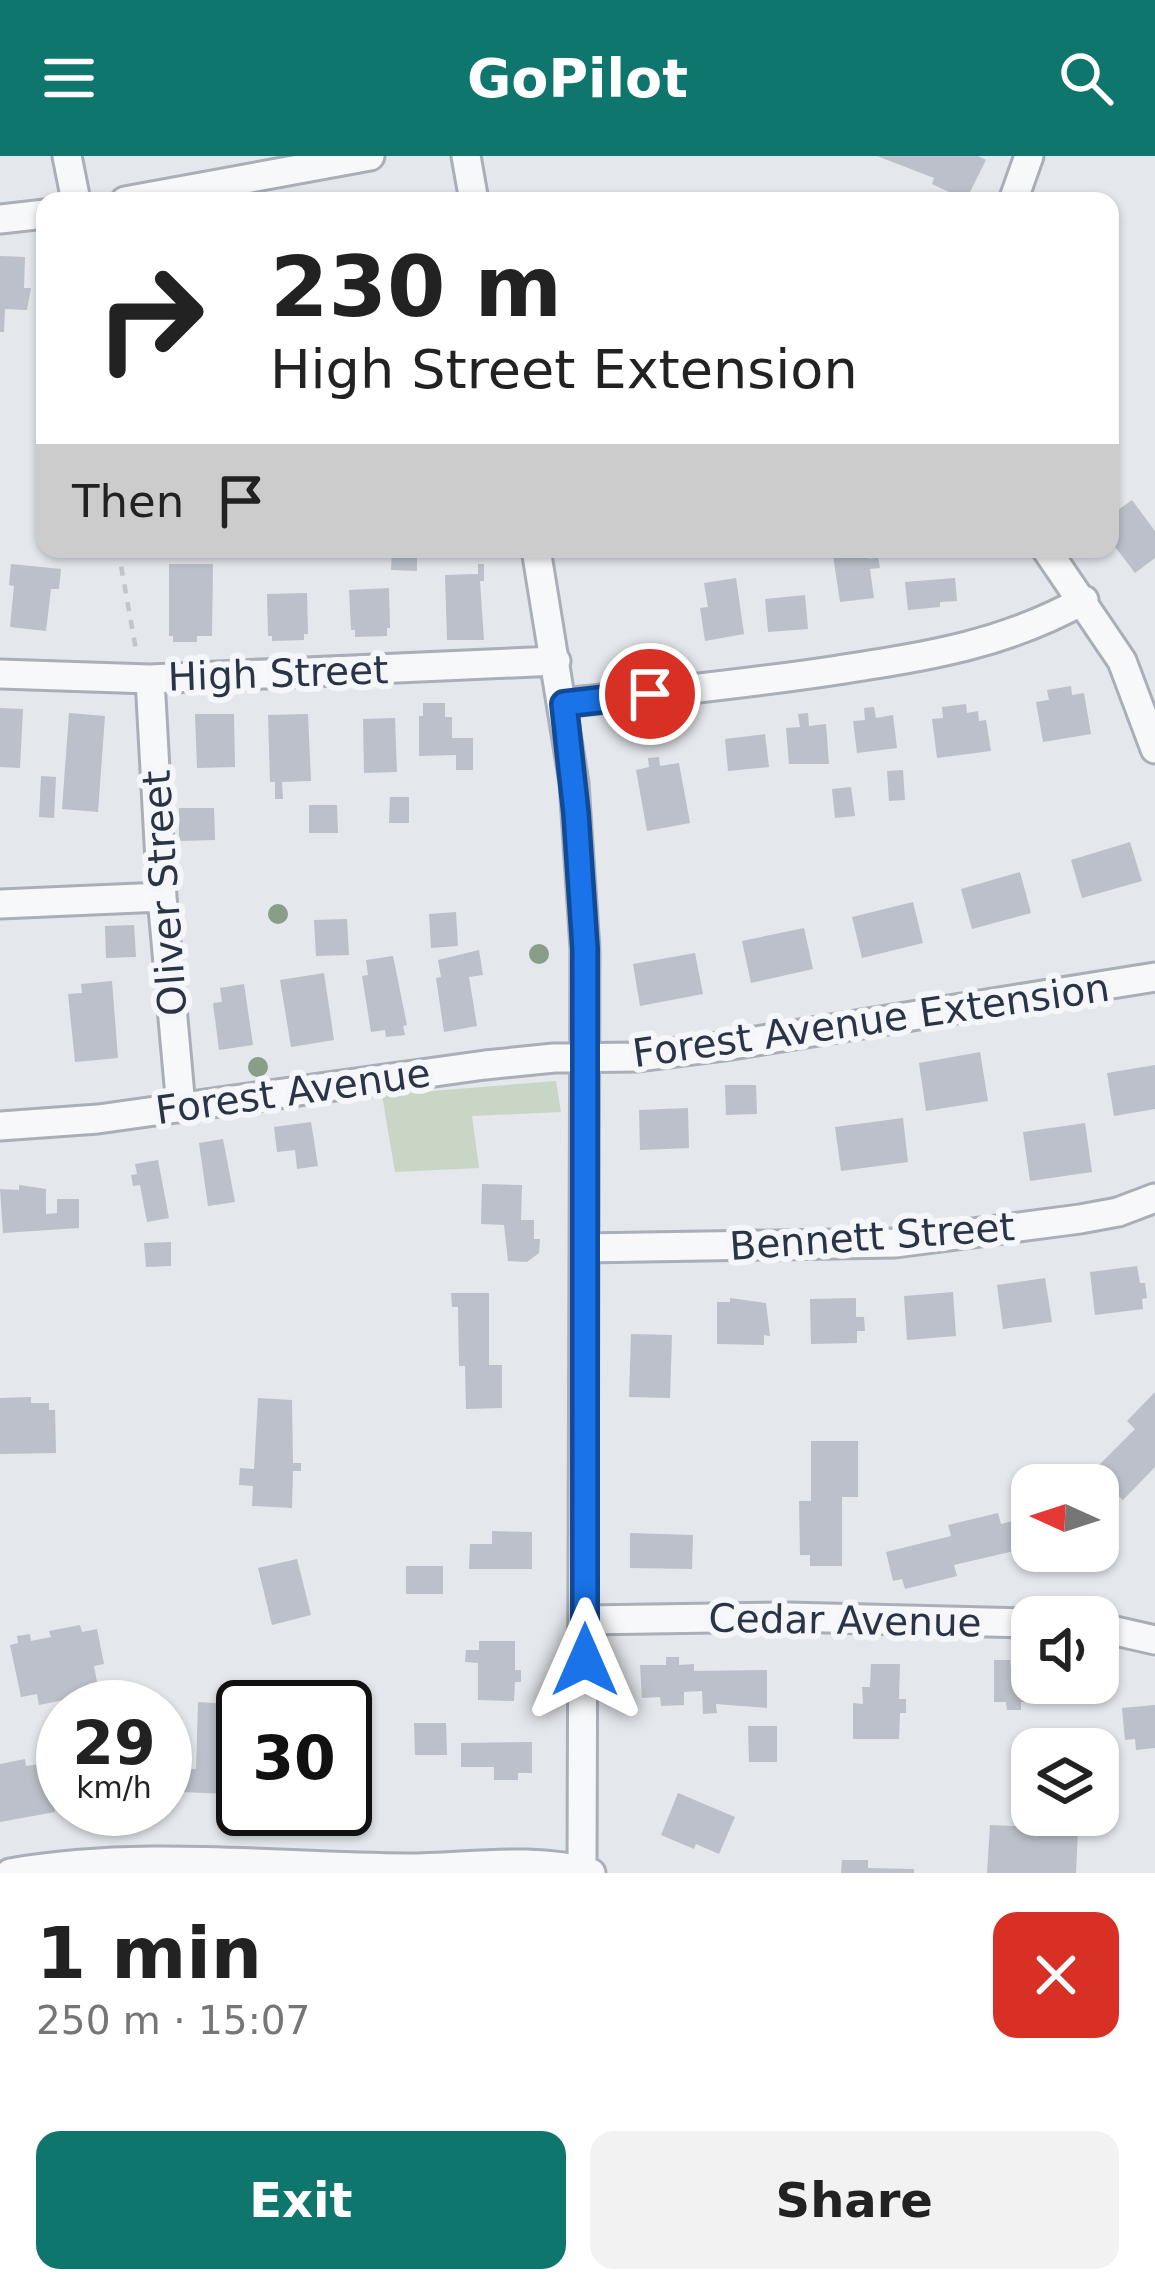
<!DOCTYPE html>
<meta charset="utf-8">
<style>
:root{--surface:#fff;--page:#f2f2f2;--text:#222;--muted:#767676;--accent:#0f766e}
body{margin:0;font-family:"DejaVu Sans",sans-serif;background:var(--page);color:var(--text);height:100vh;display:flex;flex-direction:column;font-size:45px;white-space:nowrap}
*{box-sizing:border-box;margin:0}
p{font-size:39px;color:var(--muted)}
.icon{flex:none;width:66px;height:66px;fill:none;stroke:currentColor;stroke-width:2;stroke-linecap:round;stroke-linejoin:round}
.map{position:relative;height:1717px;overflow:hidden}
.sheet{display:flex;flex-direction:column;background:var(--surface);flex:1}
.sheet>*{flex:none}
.guide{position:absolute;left:36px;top:36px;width:1083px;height:366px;border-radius:24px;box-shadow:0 3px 9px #0004;background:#fff;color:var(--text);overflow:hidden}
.needle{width:78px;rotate:273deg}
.buttons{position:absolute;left:1011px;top:1308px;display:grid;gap:24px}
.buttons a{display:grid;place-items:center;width:108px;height:108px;border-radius:24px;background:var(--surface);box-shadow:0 3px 9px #0004;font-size:60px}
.speed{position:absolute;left:36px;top:1524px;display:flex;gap:24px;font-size:60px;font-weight:700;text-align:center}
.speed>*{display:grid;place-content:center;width:156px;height:156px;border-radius:50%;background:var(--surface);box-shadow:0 3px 9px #0004;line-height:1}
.speed small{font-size:30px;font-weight:400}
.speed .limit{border:6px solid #111;border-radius:18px;background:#fff;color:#111}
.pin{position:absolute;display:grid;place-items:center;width:102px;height:102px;color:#fff;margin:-51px;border:6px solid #fff;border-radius:50%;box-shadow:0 3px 12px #0007}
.me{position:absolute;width:132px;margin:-66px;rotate:0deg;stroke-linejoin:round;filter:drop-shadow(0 0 9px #0008)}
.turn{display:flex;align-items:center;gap:42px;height:252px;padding:0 36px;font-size:54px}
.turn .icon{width:156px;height:156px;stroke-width:2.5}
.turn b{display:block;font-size:84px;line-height:102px}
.then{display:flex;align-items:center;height:114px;padding:0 36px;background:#0003;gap:24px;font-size:45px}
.round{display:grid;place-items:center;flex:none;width:126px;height:126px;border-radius:24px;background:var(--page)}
.overview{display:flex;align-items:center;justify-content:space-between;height:204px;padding:0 36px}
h1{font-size:72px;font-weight:800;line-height:90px}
.cta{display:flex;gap:24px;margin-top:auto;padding:24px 36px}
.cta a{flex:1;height:138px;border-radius:24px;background:var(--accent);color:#fff;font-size:48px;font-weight:800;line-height:138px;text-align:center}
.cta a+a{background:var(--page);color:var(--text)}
header{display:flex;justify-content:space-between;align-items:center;height:156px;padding:0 36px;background:var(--accent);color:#fff;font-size:54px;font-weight:800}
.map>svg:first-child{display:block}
.green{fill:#c9d6c5}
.building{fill:#bbc0ca}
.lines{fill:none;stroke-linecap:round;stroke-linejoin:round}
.minor-casing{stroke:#a9aeb7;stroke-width:33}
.path{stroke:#c2c5cb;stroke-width:4.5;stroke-dasharray:9 9;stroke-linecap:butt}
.minor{stroke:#f7f8fa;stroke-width:27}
.tree{fill:#899d89}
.route-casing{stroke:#114b97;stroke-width:30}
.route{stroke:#1a73e8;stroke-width:21}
.labels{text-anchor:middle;stroke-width:12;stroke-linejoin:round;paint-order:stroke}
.street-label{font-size:39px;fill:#2b3445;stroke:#f4f6f9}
</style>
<header><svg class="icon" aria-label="menu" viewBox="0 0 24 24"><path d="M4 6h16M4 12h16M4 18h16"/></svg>GoPilot<svg class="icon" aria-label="search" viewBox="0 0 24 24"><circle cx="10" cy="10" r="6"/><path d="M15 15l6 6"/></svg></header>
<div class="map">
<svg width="1155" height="1717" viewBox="0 0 1155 1717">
<rect width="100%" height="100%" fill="#e4e7ec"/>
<path class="green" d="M556,925L561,956L472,960L479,1012L395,1016L382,939Z"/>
<path class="building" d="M877,0H978L986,4L966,44L932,28L934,22Z
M0,100L25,101L24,132H31L27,154L5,153L4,176H0Z
M1132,344L1155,375V402L1135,417L1110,384V376L1119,369L1111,359Z
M392,393H417V415L391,414Z
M832,393H868L869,403L878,401L880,412L870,413L874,442L840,446Z
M11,408L61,413L59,433H51L46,475L10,471L14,430L9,429Z
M169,408H213L212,480H197V486H173V480H169Z
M478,408H484V425H480L484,484H447L445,419L478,418Z
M736,422L744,478L705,485L700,452L708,451L704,427Z
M955,422L957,445L940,446V451L908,454L905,426Z
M389,432L390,472H387V480L355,481V474H351L349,434Z
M307,437L308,478H304V484L272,485V480H268L267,438Z
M805,439L808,473L768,476L765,443Z
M1071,530L1072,539L1084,537L1091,578L1043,586L1036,546L1049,544L1047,534Z
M423,547H445V561H452V582H473V614H456V599L419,600V560H423Z
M966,548L967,557L978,555L979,565L986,564L991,595L937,602L932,563L943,562L942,551Z
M874,551L876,562L893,559L897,592L857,597L853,565L865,564L864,552Z
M0,552L23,553L20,612L0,611Z
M69,557L105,560L98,656L62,653Z
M808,557L809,570L826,568L829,608H789L786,572L800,571L798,558Z
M195,558H234L235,611L197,612Z
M308,558L311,625L282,626L283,643H275V626H270L268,559Z
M395,562L397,616L364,617L363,563Z
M765,578L769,611L728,615L725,583Z
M659,601L660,610L679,607L690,667L647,675L636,614L649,611L648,602Z
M903,614L905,644L889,645L887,615Z
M41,620L56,621L54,662L39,661Z
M851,631L855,660L835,662L832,633Z
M390,641H409V667H389Z
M309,649H337L338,677H309Z
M179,652H214L215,684L179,685Z
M1130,686L1142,725L1082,742L1071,704Z
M1020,716L1031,757L972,773L961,733Z
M913,746L923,787L862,802L852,761Z
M456,756L458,790L431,792L429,758Z
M347,763L349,799L316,800L314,764Z
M134,769L136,801L106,802L105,770Z
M804,772L813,813L751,827L742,785Z
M479,794L483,819L469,821L477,870L444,876L436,822L441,821L438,804Z
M695,797L703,838L640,850L633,808Z
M393,800L407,869L403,870L405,879L386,881L385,874L371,876L362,820L368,819L366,804Z
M324,817L334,884L291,891L280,824Z
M112,825L118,902L75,906L68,838L82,837L81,828Z
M244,828L253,889L219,894L213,847L222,846L220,832Z
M980,896L988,945L926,955L919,907Z
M1155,909V953L1114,960L1107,917Z
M725,929H756L757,958L726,959Z
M688,952L689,992L640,994L639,954Z
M903,962L908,1006L841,1015L835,971Z
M311,966L318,1010L297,1013L295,994L277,996L274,971Z
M1085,967L1092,1016L1030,1025L1023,976Z
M223,983L235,1046L208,1050L199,987Z
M158,1004L169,1062L147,1066L140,1029L133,1030L131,1019L137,1018L135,1008Z
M482,1028L522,1029L521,1064H534V1083H540L539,1097L527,1106L508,1105L504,1069L481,1068Z
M19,1029L46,1033V1058L57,1057V1043H79V1072L3,1077L0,1033L19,1034Z
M171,1086V1110L146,1111L144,1087Z
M1137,1110L1140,1127H1145L1147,1142L1142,1143L1143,1153L1095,1159L1090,1116Z
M1045,1122L1052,1166L1003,1173L997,1129Z
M953,1136L956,1180L907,1184L904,1140Z
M451,1137H489V1209H502V1252L466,1253L465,1210H459L458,1151H452Z
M730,1142L766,1147L770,1180L764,1179V1189L717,1188V1146H730Z
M856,1142V1161H864L865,1175H857V1187L811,1188L810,1143Z
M631,1178L672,1179L670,1242L629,1241Z
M1155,1236V1311L1123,1344L1115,1337L1109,1344L1098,1329H1079L1135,1273L1127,1265Z
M31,1241V1247H49V1254H55L56,1297L0,1298V1242Z
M258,1242L292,1244L293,1307H301V1315H293L292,1352L252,1350L253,1330L239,1329L240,1312L254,1313Z
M811,1285H858V1341H842V1410H810V1399H800L799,1345H811Z
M998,1357L1001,1368L1032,1360V1395L1051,1397L1016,1405L1014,1395L954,1409L957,1420L905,1433L902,1423L893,1425L886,1396L951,1380L948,1369Z
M492,1375L532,1376V1413H469L470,1388H492Z
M630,1377L693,1379L692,1413L630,1412Z
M297,1403L311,1459L272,1469L258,1412Z
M406,1410H443V1438H406Z
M80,1469L82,1476L97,1473L104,1508L94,1510L99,1537L39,1549L37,1538L21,1541L10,1489L18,1487L17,1480L30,1478L31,1485L51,1481L49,1475Z
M479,1485H515V1514H521V1526H515L514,1545L478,1544V1507L465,1506L466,1494H479Z
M666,1501H679V1509L694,1508V1515L767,1514V1552L716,1548L717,1557L703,1558L702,1535L684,1536V1549L661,1550L660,1541L642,1542L640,1509H666Z
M994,1504H1010L1011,1511H1032L1036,1546H1021V1554H1007L1006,1546H994Z
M871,1508H900L899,1543H906V1557H900L899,1583H853V1547L863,1548L862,1531H870Z
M198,1546L232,1548L228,1638L182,1636L184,1613H196Z
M1155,1549V1592L1136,1594L1135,1583L1125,1584L1122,1552Z
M414,1567H446L447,1599H415Z
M748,1570H777V1606H749Z
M532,1586V1617H518V1624H494V1611H461V1587Z
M25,1603L26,1610L47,1607L55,1656L0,1666V1608Z
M678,1637L735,1661L719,1698L696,1688L694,1693L661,1679Z
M990,1669L1078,1673L1076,1717H987Z
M842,1704H868V1712L914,1713V1717H841Z"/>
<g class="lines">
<defs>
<path id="minor" d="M67,0L76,45
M466,0L474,45
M125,45L370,0
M1013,45L1029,0
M0,63L45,58
M536,393L574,627L585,793L582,1714
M1046,393L1122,505L1155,593
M0,518L150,523L556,505
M150,523L162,741L181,951
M564,547C655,537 747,528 838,514C928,500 1003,489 1084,444
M0,748L162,741
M0,970L98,963L485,909L554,902L638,901L725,890L1155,821
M584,1092L895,1087L1080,1063L1118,1056L1155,1042
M586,1464L787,1461L1032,1467
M1098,1471L1155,1484
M10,1717C143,1694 273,1711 407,1712C467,1712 533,1700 591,1717"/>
</defs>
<use href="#minor" class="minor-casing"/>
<path class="path" d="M118,393L136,494"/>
<use href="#minor" class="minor"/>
</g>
<g class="tree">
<circle cx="278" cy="758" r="10"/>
<circle cx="539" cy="798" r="10"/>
<circle cx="258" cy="911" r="10"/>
</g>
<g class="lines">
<defs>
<path id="route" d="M585,1504V793L576,657L564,548L650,538"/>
</defs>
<use href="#route" class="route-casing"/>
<use href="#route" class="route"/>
</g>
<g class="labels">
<g class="street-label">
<text transform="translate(278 517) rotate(-2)" y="14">High Street</text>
<text transform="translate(164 737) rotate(-94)" y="14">Oliver Street</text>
<text transform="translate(871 864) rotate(-8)" y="14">Forest Avenue Extension</text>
<text transform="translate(293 935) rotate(-8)" y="14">Forest Avenue</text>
<text transform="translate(872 1080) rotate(-4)" y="14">Bennett Street</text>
<text transform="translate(845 1464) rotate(1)" y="14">Cedar Avenue</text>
</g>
</g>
</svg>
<div class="buttons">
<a><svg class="needle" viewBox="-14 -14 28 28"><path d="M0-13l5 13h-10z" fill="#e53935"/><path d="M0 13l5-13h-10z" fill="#767676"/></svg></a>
<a><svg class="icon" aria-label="sound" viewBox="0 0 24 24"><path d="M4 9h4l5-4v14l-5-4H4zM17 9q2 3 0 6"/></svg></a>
<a><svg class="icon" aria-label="layers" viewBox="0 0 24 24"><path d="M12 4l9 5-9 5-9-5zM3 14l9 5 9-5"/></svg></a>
</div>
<div class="speed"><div>29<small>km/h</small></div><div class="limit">30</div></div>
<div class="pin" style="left:650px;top:538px;background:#d93025"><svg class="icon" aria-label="arrive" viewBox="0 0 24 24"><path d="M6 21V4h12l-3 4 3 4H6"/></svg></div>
<svg class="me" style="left:585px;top:1504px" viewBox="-20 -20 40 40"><path d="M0-17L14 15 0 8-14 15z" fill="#1a73e8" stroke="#fff" stroke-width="4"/></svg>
<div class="guide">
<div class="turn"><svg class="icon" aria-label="right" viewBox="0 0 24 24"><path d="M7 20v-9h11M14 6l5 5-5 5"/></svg><div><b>230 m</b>High Street Extension</div></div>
<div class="then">Then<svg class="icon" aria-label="arrive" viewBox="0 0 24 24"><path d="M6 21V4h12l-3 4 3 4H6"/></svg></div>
</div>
</div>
<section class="sheet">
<div class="overview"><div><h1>1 min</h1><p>250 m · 15:07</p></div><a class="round" style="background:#d93025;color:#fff"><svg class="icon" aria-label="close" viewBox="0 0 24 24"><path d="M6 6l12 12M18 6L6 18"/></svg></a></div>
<div class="cta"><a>Exit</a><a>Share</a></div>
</section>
